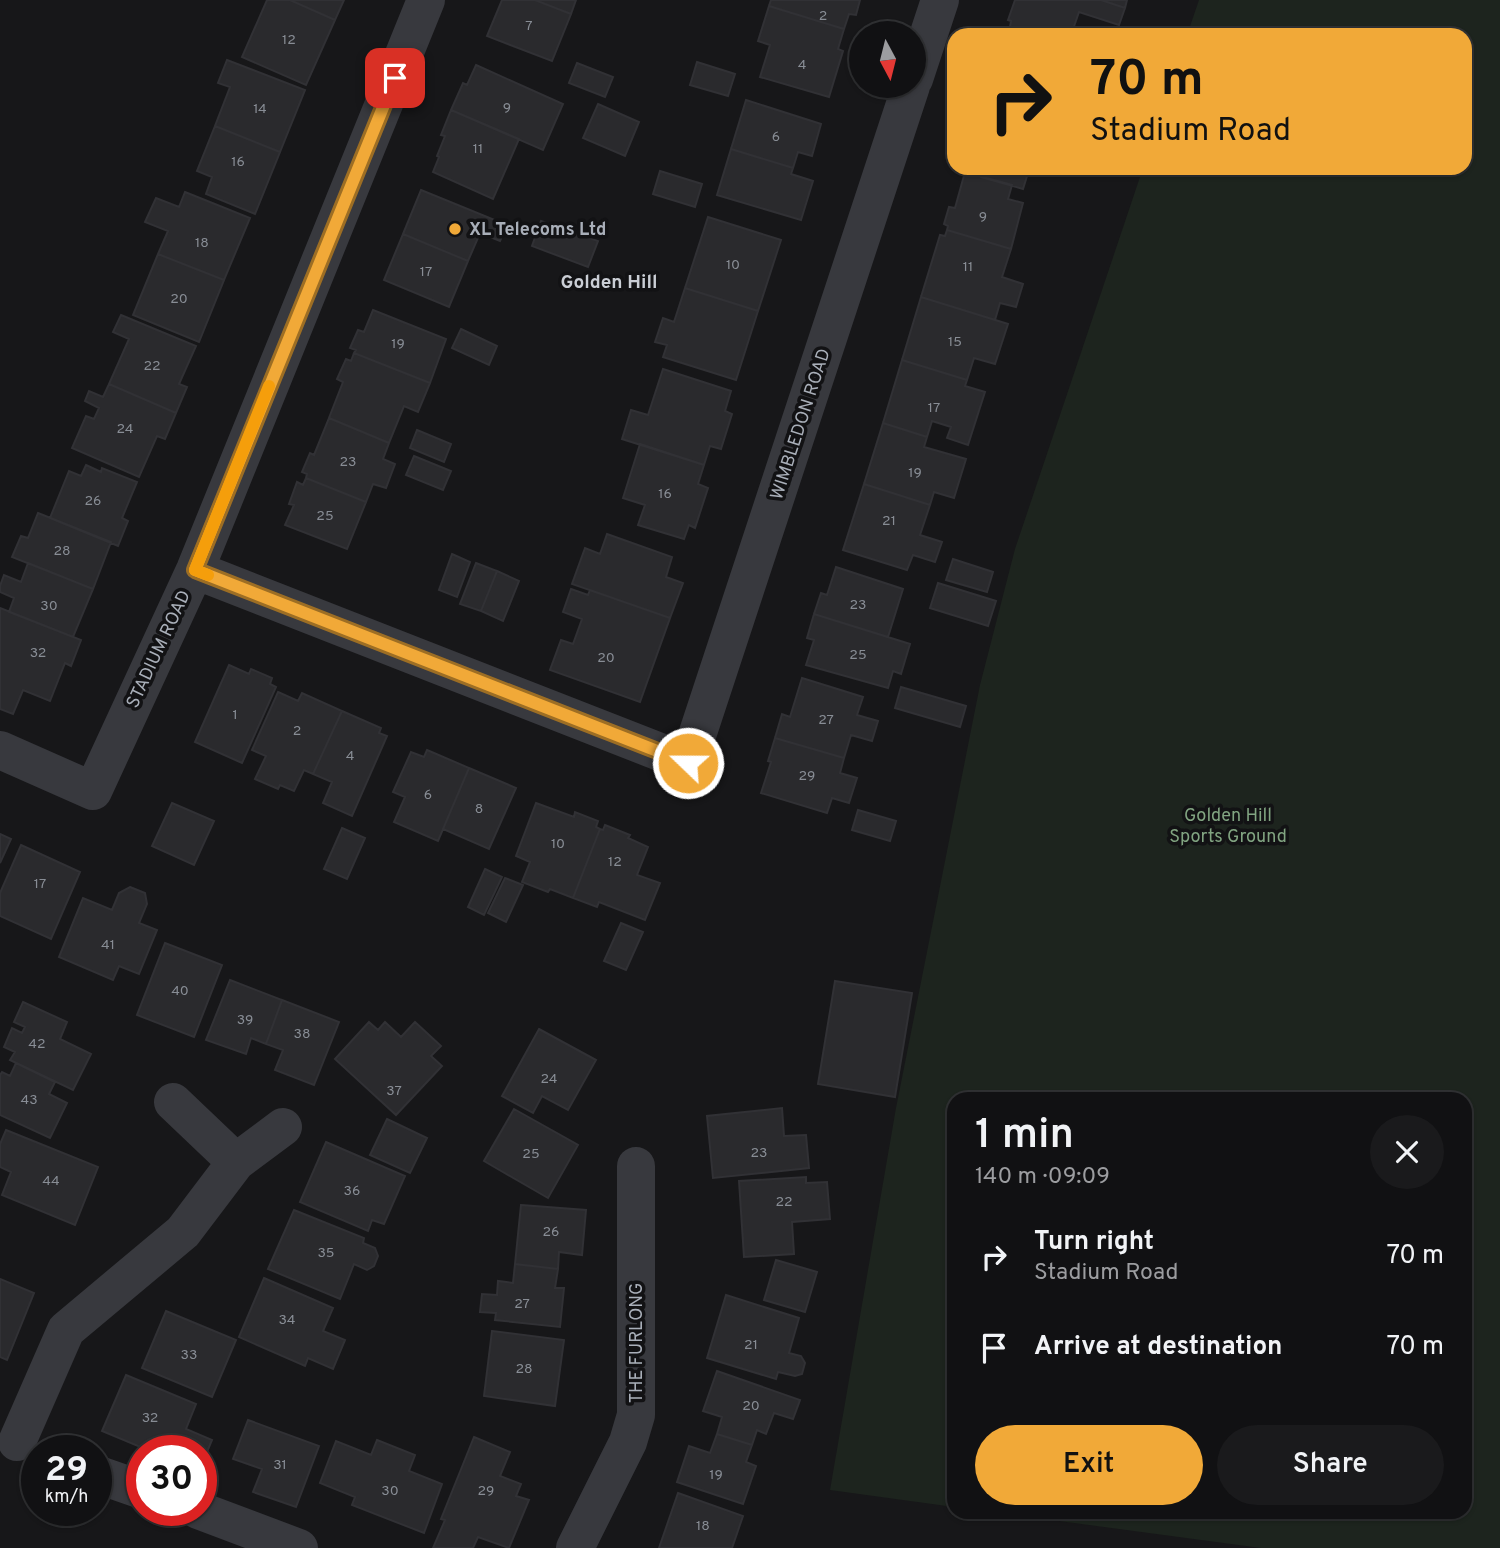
<!DOCTYPE html>
<meta charset="utf-8">
<style>
:root{--surface:#111113;--page:#1a1a1c;--text:#f1f3f6;--muted:#9c9da0;--line:#303133;--accent:#f1a938}
body{margin:0;font-family:Overpass,sans-serif;background:var(--page);color:var(--text);height:100vh;display:flex;flex-direction:column;font-size:26px;white-space:nowrap}
*{box-sizing:border-box;margin:0}
p{font-size:23px;color:var(--muted)}
.icon{flex:none;width:38px;height:38px;fill:none;stroke:currentColor;stroke-width:2;stroke-linecap:round;stroke-linejoin:round}
.map{position:relative;flex:1;overflow:hidden}
.drawer{position:absolute;left:947px;top:1092px;width:525px;height:427px;display:flex;flex-direction:column;background:var(--surface);border-radius:21px;box-shadow:0 2px 5px #0004,0 0 0 2px var(--line)}
.drawer>*{flex:none}
.guide{position:absolute;left:947px;top:28px;width:525px;height:147px;border-radius:21px;box-shadow:0 2px 5px #0004,0 0 0 2px var(--line);background:#f1a938;color:#111;overflow:hidden}
.needle{width:46px;rotate:173deg}
.buttons{position:absolute;left:849px;top:21px;display:grid;gap:14px}
.buttons a{display:grid;place-items:center;width:77px;height:77px;border-radius:50%;background:var(--surface);box-shadow:0 2px 5px #0004,0 0 0 2px var(--line);font-size:35px}
.speed{position:absolute;left:21px;top:1435px;display:flex;gap:14px;font-size:35px;font-weight:700;text-align:center}
.speed>*{display:grid;place-content:center;width:91px;height:91px;border-radius:50%;background:var(--surface);box-shadow:0 2px 5px #0004,0 0 0 2px var(--line);line-height:1}
.speed small{font-size:18px;font-weight:400}
.speed .limit{border:10px solid #d22;background:#fff;color:#111}
.pin{position:absolute;display:grid;place-items:center;width:60px;height:60px;color:#fff;margin:-30px;border-radius:14px;box-shadow:0 4px 10px #0006}
.me{position:absolute;width:77px;margin:-38px;rotate:292deg;stroke-linejoin:round;filter:drop-shadow(0 0 5px #0008)}
.turn{display:flex;align-items:center;gap:24px;height:147px;padding:0 28px;font-size:32px}
.turn .icon{width:91px;height:91px;stroke-width:2.5}
.turn b{display:block;font-size:49px;line-height:60px}
.round{display:grid;place-items:center;flex:none;width:74px;height:74px;border-radius:37px;background:var(--page)}
.headline{display:flex;align-items:center;justify-content:space-between;height:119px;padding:0 28px}
h1{font-size:42px;font-weight:600;line-height:52px}
.button{display:flex;gap:14px;margin-top:auto;padding:14px 28px}
.button a{flex:1;height:80px;border-radius:42px;background:var(--accent);color:#111;font-size:28px;font-weight:600;line-height:80px;text-align:center}
.button a+a{background:var(--page);color:var(--text)}
ul{padding:0;list-style:none}
li{display:flex;align-items:center;gap:21px;height:91px;padding:0 28px}
li div{flex:1}
li b{display:block;font-size:26px}
li em{font-style:normal}
.map>svg:first-child{display:block}
.green{fill:#1d241e}
.building{fill:#2a2a2d;stroke:#313135;stroke-width:2}
.lines{fill:none;stroke-linecap:round;stroke-linejoin:round}
.street{stroke:#38393e;stroke-width:38}
.route-casing{stroke:#9d6e24;stroke-width:18}
.route{stroke:#f1a938;stroke-width:12}
.slow{stroke:#f59e0b;stroke-width:12}
.poi-dot{fill:#f1a938;stroke:#121214;stroke-width:2.5}
.labels{text-anchor:middle;stroke-width:7;stroke-linejoin:round;paint-order:stroke}
.number-label{font-size:14px;fill:#888d95}
.poi-label{font-size:18px;font-weight:bold;fill:#a9afb9;stroke:#121214;text-anchor:start}
.street-label{font-size:18px;fill:#a9afb9;stroke:#121214}
.park-label{font-size:18px;fill:#81a481;stroke:#121214}
.neighbourhood-label{font-size:19px;font-weight:bold;fill:#caced5;stroke:#121214}
</style>
<div class="map">
<svg width="1500" height="1548" viewBox="0 0 1500 1548">
<rect width="100%" height="100%" fill="#171719"/>
<path class="green" d="M1199,0H1500V1548H1261L992,1512H1465V1099H954V1507L830,1490L896,1108L980,685L1015,549L1143,168H1465V35H1187Z"/>
<path class="building" d="M267,0H290L335,20L306,85L242,57Z
M290,0H344L335,20Z
M502,0H535L571,14L552,61L487,36Z
M535,0H576L571,14Z
M771,0H860L856,15L849,14L844,29L769,6Z
M1015,0H1101L1125,8L1119,25L1079,12L1071,35H1036L1010,27L1011,21L1008,20Z
M1101,0H1127L1125,8Z
M769,6L844,29L838,49L843,51L829,97L760,77L770,45L758,41Z
M227,60L305,90L280,152L215,126L230,87L218,83Z
M697,62L735,74L728,96L690,85Z
M577,63L613,77L605,97L569,83Z
M476,65L563,104L543,150L451,110L463,83L467,85Z
M746,100L821,124L812,156L798,152L793,168L731,149Z
M598,104L639,122L625,156L583,138Z
M451,110L519,139L493,199L433,172L439,157L437,156L445,136L441,135Z
M215,126L280,152L255,214L206,194L212,177L197,171Z
M731,149L793,168L791,174L813,181L801,220L717,195Z
M984,168H1037L1035,175L1028,173L1023,189L981,177Z
M660,171L702,184L695,207L653,194Z
M965,172L1012,185L1008,199L1023,203L1011,249L947,230L948,226L944,224L949,207L955,208Z
M421,190L507,225L500,241L480,233L468,261L403,234Z
M185,192L250,218L224,280L158,254L168,231L145,222L156,198L179,207Z
M708,217L781,240L758,311L685,288Z
M541,221L598,241L588,267L532,246Z
M947,230L1011,249L1002,277L1023,284L1016,307L1000,303L995,320L921,297L940,235L945,236Z
M403,234L468,261L449,307L384,280Z
M158,254L224,280L199,342L133,315Z
M685,288L758,311L736,380L663,357L667,345L655,342L663,318L674,322Z
M921,297L1008,324L995,364L974,358L967,380L902,360Z
M373,310L446,339L430,383L354,353L356,350L350,348L358,330L364,332Z
M121,315L196,346L179,384L187,387L176,413L109,384L129,339L113,332Z
M461,329L497,346L489,365L452,348Z
M354,353L430,383L418,412L404,406L389,443L329,418L343,382L337,379L346,359L351,361Z
M902,360L967,380L965,386L985,392L968,445L947,438L951,427L932,421L927,437L883,423Z
M663,369L731,391L725,411L732,414L721,449L710,446L704,465L622,439L631,410L648,415Z
M109,384L176,413L165,439L157,436L139,477L72,448L86,416L94,419L99,408L85,401L89,391L103,397Z
M329,418L389,443L383,459L395,464L386,488L373,484L366,502L306,478L307,474L302,472L310,453L314,455Z
M883,423L927,437L924,447L966,459L954,498L934,492L930,505L864,484Z
M417,430L451,444L444,462L410,448Z
M640,444L704,465L698,484L708,488L695,528L689,525L684,539L638,525L645,505L623,498Z
M414,456L451,471L443,490L406,475Z
M86,465L101,472L102,468L137,482L122,518L128,521L118,546L50,518L69,471L81,476Z
M306,478L366,502L347,549L285,525L294,505L289,504L297,482L303,485Z
M864,484L930,505L920,535L942,542L935,562L913,555L907,570L843,550Z
M38,513L111,542L93,589L12,557L21,536L28,538Z
M607,534L672,557L666,577L683,583L670,618L572,584L585,548L600,554Z
M452,554L470,562L457,597L439,590Z
M953,559L993,572L987,592L946,580Z
M28,563L93,589L73,637L9,612L14,598L0,592V586L4,575L21,582Z
M476,563L497,571L481,611L460,604Z
M836,567L903,589L888,637L814,614L821,593L827,595Z
M497,571L519,581L503,621L481,611Z
M938,583L996,601L988,626L930,608Z
M571,589L588,595L590,590L670,618L640,702L550,670L561,640L573,644L582,619L563,612Z
M0,608L81,640L71,666L65,663L50,701L23,690L13,714L0,709Z
M814,614L910,644L901,674L893,671L888,688L806,665L814,640L807,638Z
M229,665L249,674L251,669L272,678L270,684L276,687L242,763L195,742Z
M802,678L863,697L857,715L878,721L872,741L851,735L844,758L775,738L782,714L790,717Z
M901,687L966,706L960,727L895,708Z
M278,692L298,701L302,693L342,711L313,774L304,770L294,791L280,785L278,789L255,779L266,756L252,750Z
M342,711L381,728L379,733L387,736L352,816L323,803L332,782L313,774Z
M775,738L844,758L840,773L857,778L849,803L832,798L827,813L761,793L771,762L768,761Z
M427,750L469,768L438,841L394,822L405,797L393,792L411,752L424,757Z
M469,768L516,788L489,849L443,829Z
M172,803L214,821L194,865L152,846Z
M536,803L574,817L575,812L598,821L596,827L600,829L573,898L550,889L548,892L522,882L530,862L516,856Z
M858,810L896,821L890,841L852,830Z
M605,825L630,835L628,838L648,847L637,875L660,883L645,920L599,902L597,907L573,898L600,829L603,830Z
M342,828L365,838L347,879L324,869Z
M0,834L11,839L0,863Z
M21,845L80,872L51,939L0,916V893Z
M485,869L502,877L484,915L468,907Z
M505,878L523,885L506,922L488,913Z
M130,887L145,893L147,904L139,923L157,930L139,974L119,966L113,980L59,957L83,898L112,910L119,893Z
M621,923L643,932L626,970L604,961Z
M165,943L222,965L194,1037L137,1015Z
M230,980L282,1000L266,1044L251,1038L246,1054L206,1040Z
M835,981L912,993L895,1097L818,1084Z
M282,1000L339,1022L314,1085L275,1070L283,1050L266,1044Z
M23,1002L67,1022L60,1039L91,1054L73,1090L10,1060L15,1052L4,1047L12,1028L22,1033L25,1027L14,1022Z
M369,1022L378,1030L385,1022L401,1037L415,1022L441,1046L431,1056L442,1066L396,1115L335,1059Z
M539,1029L596,1060L568,1110L542,1096L533,1113L502,1096Z
M16,1063L55,1082L49,1094L67,1103L50,1138L0,1115V1075L2,1072L10,1076Z
M782,1108L784,1136L806,1135L809,1168L713,1178L707,1116Z
M514,1109L578,1145L548,1198L484,1161Z
M387,1119L427,1138L410,1173L370,1155Z
M6,1130L98,1167L75,1225L2,1195L11,1172L0,1167V1144Z
M326,1142L405,1176L384,1224L372,1220L368,1231L300,1202Z
M806,1177V1183L827,1182L830,1219L792,1222L794,1254L744,1257L739,1181Z
M521,1205L586,1210L582,1255L559,1252L558,1269L515,1264Z
M294,1210L364,1238L363,1243L375,1248L378,1256L374,1266L367,1270L354,1264L340,1299L268,1269Z
M776,1260L817,1272L805,1312L764,1300Z
M515,1264L558,1269L555,1288H564L560,1327L495,1320L496,1313L480,1312L482,1294L497,1295L498,1281L513,1283Z
M264,1278L333,1308L323,1331L345,1340L333,1369L308,1358L305,1366L239,1337Z
M0,1279L34,1293L7,1360L0,1357Z
M726,1295L799,1318L789,1353L801,1356L805,1363L802,1374L795,1376L778,1372L776,1379L707,1358Z
M166,1311L236,1340L212,1397L142,1368Z
M492,1331L564,1340L555,1406L484,1396Z
M717,1371L800,1400L793,1419L774,1413L766,1434L757,1430L752,1445L717,1434L722,1417L703,1411Z
M126,1375L196,1404L186,1429L212,1440L201,1466V1451H150L102,1431Z
M248,1420L319,1446L296,1507L253,1492L262,1469L233,1459Z
M717,1434L752,1445L746,1462L756,1466L743,1504L677,1482L689,1446L710,1453Z
M474,1437L510,1452L500,1476L521,1484L516,1496L529,1500L509,1548L478,1537L473,1548H433L445,1520L441,1519Z
M377,1440L415,1455L409,1471L442,1484L424,1533L352,1505L355,1497L320,1483L336,1441L371,1455Z
M678,1493L743,1516L732,1548H659Z"/>
<g class="lines">
<path class="street" d="M914,79L940,0
M195,570L688,763L911,86
M0,750L93,791L195,570L426,0
M236,1162L283,1127
M17,1442L66,1330L183,1232L236,1162L173,1102
M96,1474L142,1490
M198,1510L299,1548
M575,1548L628,1442L636,1415V1166"/>
</g>
<g class="lines">
<defs>
<path id="route" d="M395,78L195,570L688,763"/>
</defs>
<use href="#route" class="route-casing"/>
<use href="#route" class="route"/>
<path class="slow" d="M208,575L195,570L269,386"/>
</g>
<circle class="poi-dot" cx="455" cy="229" r="7"/>
<g class="labels">
<g class="number-label">
<text x="823" y="20">2</text>
<text x="529" y="30">7</text>
<text x="289" y="44">12</text>
<text x="802" y="69">4</text>
<text x="507" y="112">9</text>
<text x="260" y="113">14</text>
<text x="776" y="141">6</text>
<text x="478" y="153">11</text>
<text x="238" y="166">16</text>
<text x="983" y="221">9</text>
<text x="202" y="247">18</text>
<text x="733" y="269">10</text>
<text x="968" y="271">11</text>
<text x="426" y="276">17</text>
<text x="179" y="303">20</text>
<text x="955" y="346">15</text>
<text x="398" y="348">19</text>
<text x="152" y="370">22</text>
<text x="934" y="412">17</text>
<text x="125" y="433">24</text>
<text x="348" y="466">23</text>
<text x="915" y="477">19</text>
<text x="665" y="498">16</text>
<text x="93" y="505">26</text>
<text x="325" y="520">25</text>
<text x="889" y="525">21</text>
<text x="62" y="555">28</text>
<text x="858" y="609">23</text>
<text x="49" y="610">30</text>
<text x="38" y="657">32</text>
<text x="858" y="659">25</text>
<text x="606" y="662">20</text>
<text x="235" y="719">1</text>
<text x="826" y="724">27</text>
<text x="297" y="735">2</text>
<text x="350" y="760">4</text>
<text x="807" y="780">29</text>
<text x="428" y="799">6</text>
<text x="479" y="813">8</text>
<text x="558" y="848">10</text>
<text x="615" y="866">12</text>
<text x="40" y="888">17</text>
<text x="108" y="949">41</text>
<text x="180" y="995">40</text>
<text x="245" y="1024">39</text>
<text x="302" y="1038">38</text>
<text x="37" y="1048">42</text>
<text x="549" y="1083">24</text>
<text x="394" y="1095">37</text>
<text x="29" y="1104">43</text>
<text x="759" y="1157">23</text>
<text x="531" y="1158">25</text>
<text x="51" y="1185">44</text>
<text x="352" y="1195">36</text>
<text x="784" y="1206">22</text>
<text x="551" y="1236">26</text>
<text x="326" y="1257">35</text>
<text x="522" y="1308">27</text>
<text x="287" y="1324">34</text>
<text x="751" y="1349">21</text>
<text x="189" y="1359">33</text>
<text x="524" y="1373">28</text>
<text x="751" y="1410">20</text>
<text x="150" y="1422">32</text>
<text x="280" y="1469">31</text>
<text x="716" y="1479">19</text>
<text x="390" y="1495">30</text>
<text x="486" y="1495">29</text>
<text x="703" y="1530">18</text>
</g>
<g class="poi-label">
<text x="469" y="235">XL Telecoms Ltd</text>
</g>
<g class="street-label">
<text transform="translate(800 424) rotate(-72)" y="6">WIMBLEDON ROAD</text>
<text transform="translate(158 649) rotate(-65)" y="6">STADIUM ROAD</text>
<text transform="translate(636 1343) rotate(-90)" y="6">THE FURLONG</text>
</g>
<g class="park-label">
<text x="1228" y="821">Golden Hill<tspan x="1228" dy="21">Sports Ground</tspan></text>
</g>
<g class="neighbourhood-label">
<text x="609" y="288">Golden Hill</text>
</g>
</g>
</svg>
<div class="buttons">
<a><svg class="needle" viewBox="-14 -14 28 28"><path d="M0-13l5 13h-10z" fill="#e53935"/><path d="M0 13l5-13h-10z" fill="#9c9da0"/></svg></a>
</div>
<div class="speed"><div>29<small>km/h</small></div><div class="limit">30</div></div>
<div class="pin" style="left:395px;top:78px;background:#d93025"><svg class="icon" aria-label="arrive" viewBox="0 0 24 24"><path d="M6 21V4h12l-3 4 3 4H6"/></svg></div>
<svg class="me" style="left:688px;top:763px" viewBox="-20 -20 40 40"><circle r="17" fill="#f1a938" stroke="#fff" stroke-width="3"/><path d="M0-11L8 9 0 5-8 9z" fill="#fff"/></svg>
<div class="guide">
<div class="turn"><svg class="icon" aria-label="right" viewBox="0 0 24 24"><path d="M7 20v-9h11M14 6l5 5-5 5"/></svg><div><b>70 m</b>Stadium Road</div></div>
</div>
<section class="drawer">
<div class="headline"><div><h1>1 min</h1><p>140 m · 09:09</p></div><a class="round"><svg class="icon" aria-label="close" viewBox="0 0 24 24"><path d="M6 6l12 12M18 6L6 18"/></svg></a></div>
<ul>
<li><svg class="icon" aria-label="right" viewBox="0 0 24 24"><path d="M7 20v-9h11M14 6l5 5-5 5"/></svg><div><b>Turn right</b><p>Stadium Road</p></div><em>70 m</em></li>
<li><svg class="icon" aria-label="arrive" viewBox="0 0 24 24"><path d="M6 21V4h12l-3 4 3 4H6"/></svg><div><b>Arrive at destination</b></div><em>70 m</em></li>
</ul>
<div class="button"><a>Exit</a><a>Share</a></div>
</section>
</div>
